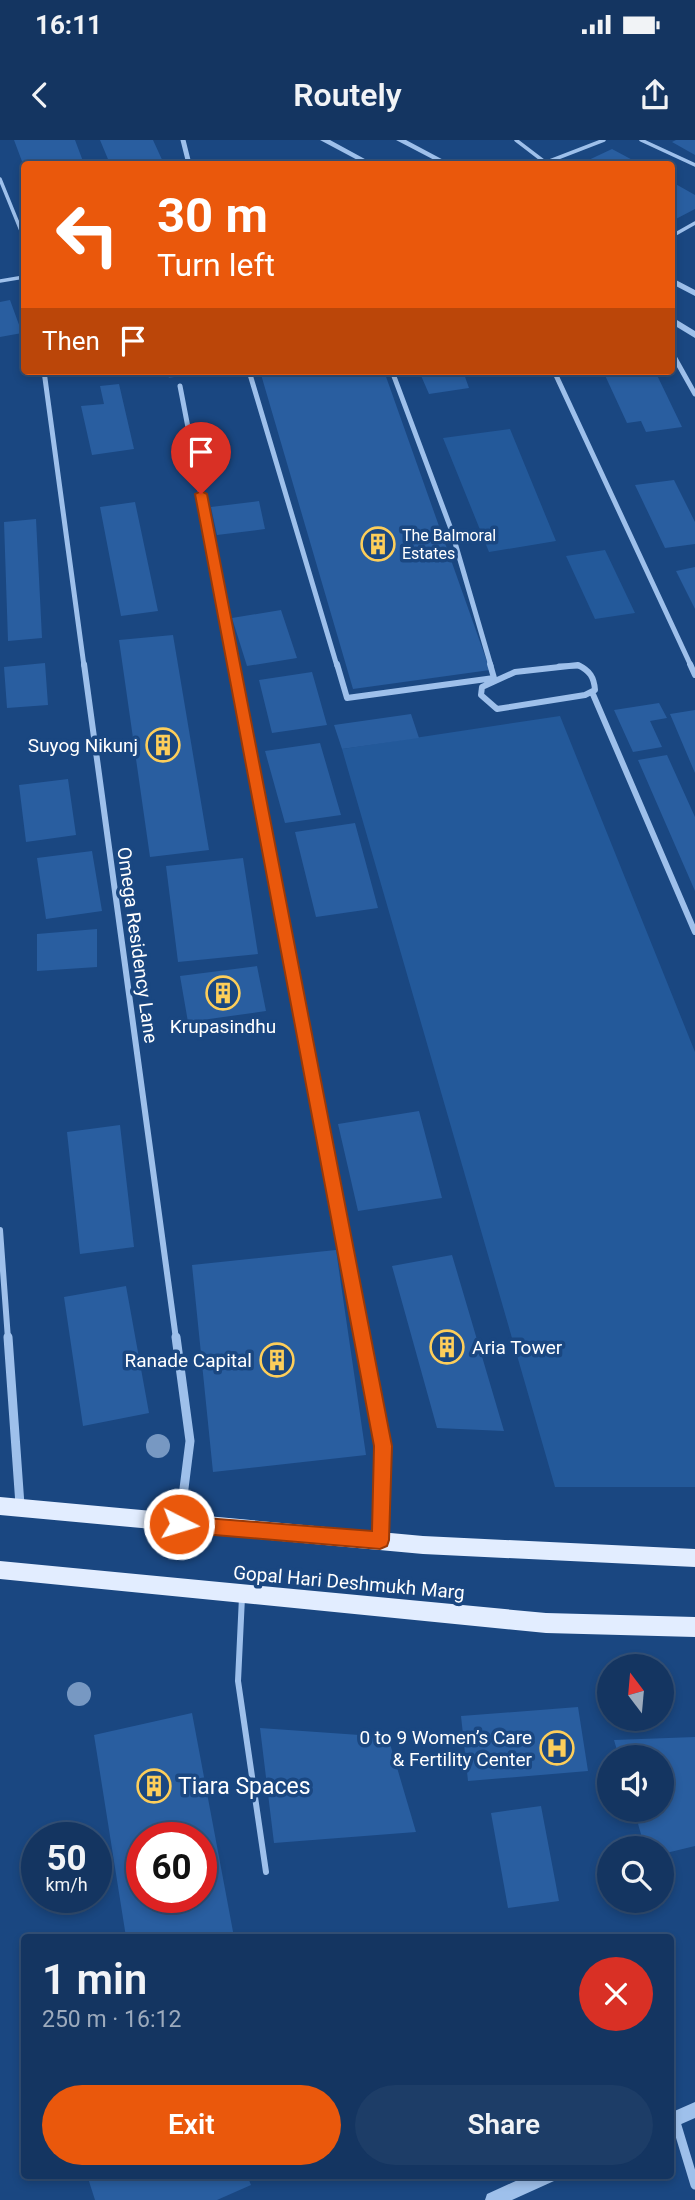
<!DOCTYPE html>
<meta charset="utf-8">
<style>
:root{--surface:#143561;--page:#1d3d67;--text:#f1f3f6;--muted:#9dabbd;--line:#335076;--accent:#ea580c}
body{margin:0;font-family:Roboto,sans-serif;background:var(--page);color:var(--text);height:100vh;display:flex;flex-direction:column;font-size:26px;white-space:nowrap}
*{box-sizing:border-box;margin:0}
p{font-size:23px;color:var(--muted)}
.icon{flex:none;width:38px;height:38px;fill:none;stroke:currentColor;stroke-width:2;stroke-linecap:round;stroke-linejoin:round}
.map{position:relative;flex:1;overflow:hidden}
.sheet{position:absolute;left:21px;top:1794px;width:653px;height:245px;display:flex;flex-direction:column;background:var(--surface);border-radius:7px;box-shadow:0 4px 10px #0003,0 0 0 2px var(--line)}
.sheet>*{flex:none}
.banner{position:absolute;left:21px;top:21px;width:654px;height:214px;border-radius:7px;box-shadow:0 4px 10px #0003,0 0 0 2px var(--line);background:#ea580c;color:#fff;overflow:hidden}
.needle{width:46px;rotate:344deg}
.buttons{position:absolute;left:597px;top:1514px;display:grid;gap:14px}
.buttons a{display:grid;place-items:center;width:77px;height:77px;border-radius:50%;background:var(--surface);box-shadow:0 4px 10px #0003,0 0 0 2px var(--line);font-size:35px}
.speed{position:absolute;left:21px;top:1682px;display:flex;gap:14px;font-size:35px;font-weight:700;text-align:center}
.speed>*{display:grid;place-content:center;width:91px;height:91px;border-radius:50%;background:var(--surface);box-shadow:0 4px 10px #0003,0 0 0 2px var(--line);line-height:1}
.speed small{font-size:18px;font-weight:400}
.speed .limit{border:10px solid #d22;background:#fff;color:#111}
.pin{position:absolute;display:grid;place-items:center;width:60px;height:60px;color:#fff;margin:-72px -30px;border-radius:50% 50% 50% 0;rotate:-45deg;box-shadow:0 0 7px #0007}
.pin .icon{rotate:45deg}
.me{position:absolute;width:77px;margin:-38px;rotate:95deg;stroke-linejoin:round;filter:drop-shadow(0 0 5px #0008)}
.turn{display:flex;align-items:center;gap:24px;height:147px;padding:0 21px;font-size:32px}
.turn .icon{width:91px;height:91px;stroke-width:2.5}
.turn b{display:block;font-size:49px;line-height:60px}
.then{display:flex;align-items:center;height:66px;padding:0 21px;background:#0003;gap:14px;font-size:26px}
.round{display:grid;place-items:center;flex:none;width:74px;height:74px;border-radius:37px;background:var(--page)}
.head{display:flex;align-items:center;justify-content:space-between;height:119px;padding:0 21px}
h1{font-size:42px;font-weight:600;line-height:52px}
.primary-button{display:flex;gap:14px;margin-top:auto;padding:14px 21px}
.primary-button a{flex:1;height:80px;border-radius:42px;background:var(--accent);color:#fff;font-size:28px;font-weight:600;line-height:80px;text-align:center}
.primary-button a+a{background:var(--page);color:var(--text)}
.status{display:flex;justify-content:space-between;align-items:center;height:49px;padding:0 35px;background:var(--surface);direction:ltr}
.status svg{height:19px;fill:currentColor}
header{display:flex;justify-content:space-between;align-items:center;height:91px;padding:0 21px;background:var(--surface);font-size:32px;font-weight:600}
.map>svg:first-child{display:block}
.green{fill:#23599a}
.building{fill:#295ea0;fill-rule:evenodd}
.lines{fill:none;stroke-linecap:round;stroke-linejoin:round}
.service-far1{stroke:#9ec0eb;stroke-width:3.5}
.service{stroke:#9ec0eb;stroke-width:6}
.minor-far2{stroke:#9ec0eb;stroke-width:5}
.minor-far1{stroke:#9ec0eb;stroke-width:6}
.minor{stroke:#9ec0eb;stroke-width:9}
.tertiary{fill:#9ec0eb;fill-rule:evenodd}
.primary{fill:#e2edff;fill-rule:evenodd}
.tree{fill:#7798c2}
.route{fill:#ea580c;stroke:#983908;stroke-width:2}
.labels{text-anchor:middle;stroke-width:7;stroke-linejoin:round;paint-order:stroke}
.far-poi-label{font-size:16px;fill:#fff;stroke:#1a4781;text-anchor:start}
.poi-label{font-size:19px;fill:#fff;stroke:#1a4781;text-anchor:end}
.street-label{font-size:19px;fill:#fff;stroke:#1a4781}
.near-poi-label{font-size:23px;fill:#fff;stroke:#1a4781;text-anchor:start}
</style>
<div class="status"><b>16:11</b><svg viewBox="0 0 49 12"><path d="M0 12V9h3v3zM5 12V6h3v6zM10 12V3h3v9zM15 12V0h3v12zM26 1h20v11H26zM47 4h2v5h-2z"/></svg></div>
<header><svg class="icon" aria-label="back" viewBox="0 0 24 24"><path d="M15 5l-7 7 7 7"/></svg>Routely<svg class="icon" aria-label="share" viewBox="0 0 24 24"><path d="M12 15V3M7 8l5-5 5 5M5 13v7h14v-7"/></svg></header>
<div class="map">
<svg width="695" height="2060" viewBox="0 0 695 2060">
<rect width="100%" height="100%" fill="#1a4781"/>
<path class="green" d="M510,289L556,401L489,412L443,298Z
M605,410L635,473L595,479L566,416Z
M560,576L695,912V1347H555L342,609Z"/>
<path class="building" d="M14,0H75L84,24H23Z
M100,0H153L164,24H110Z
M676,0H695V15L672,2Z
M612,9L640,24H580Z
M672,42L695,55V69L672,81Z
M10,160L22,193L0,197V162Z
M166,231H199V232L169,238Z
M260,231H384L490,530L353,549Z
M419,231H476V233L464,234L469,248L429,254Z
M603,231H655L682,287L646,292L641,281L627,283Z
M119,244L134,309L92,315L81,266L104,264L100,246Z
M674,340L695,382V404L665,408L635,345Z
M259,361L265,389L217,395L211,367Z
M135,362L158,471L121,476L100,367Z
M36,379L42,498L8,501L4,382Z
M695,427V469L676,431Z
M281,470L297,518L247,526L232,478Z
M173,495L209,710L150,717L119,500Z
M45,523L48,565L7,568L4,527Z
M312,532L327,585L272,593L259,540Z
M659,563L667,578L650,581L662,607L633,612L614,570Z
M695,570V633L670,574Z
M411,574L419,598L342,609L334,585Z
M320,603L341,675L285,683L265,611Z
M667,615L695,677V751L638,620Z
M68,639L76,695L26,702L19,645Z
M355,683L378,768L316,777L295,692Z
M92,711L102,771L46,779L37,718Z
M243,718L258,814L178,822L166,726Z
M97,789V827L37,831V794Z
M257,826L266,871L188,882L180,836Z
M419,971L442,1058L358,1071L338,984Z
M120,985L134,1107L80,1114L67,992Z
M336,1110L366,1315L213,1332L192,1125Z
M452,1115L504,1291L437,1288L392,1126Z
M126,1146L149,1273L83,1286L64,1157Z
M578,1567L588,1631L468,1641L461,1576Z
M192,1573L234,1797H126L94,1595ZM142,1698H201V1757H142Z
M260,1588L388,1597L416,1692L274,1703Z
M695,1597V1706L662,1714V1708H645L634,1670H662V1617H619L614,1600Z
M541,1666L559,1761L508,1768L491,1673Z
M87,2035H247L251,2045L217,2060H95Z"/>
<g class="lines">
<path class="service-far1" d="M516,0L546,23
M641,0L695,25
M542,24L604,0
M0,39L24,98
M672,96L695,83
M0,141L24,137"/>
<path class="service" d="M242,1457L238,1541L266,1732"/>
<path class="minor-far2" d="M183,0L189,24
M672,213L695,254
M44,231L84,526
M249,231L337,526
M392,231L451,389L491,526
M554,231L691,526
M180,246L234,526
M559,526H580"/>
<path class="minor-far1" d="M84,524L176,1199
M233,524L362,1199
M337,524L347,558L494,538L490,524
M690,524L695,535
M578,525C590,531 594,537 595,550L585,555L497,569L481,555L482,547L515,532Z
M592,552L695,792
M0,1090L8,1199"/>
<path class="minor" d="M8,1197L20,1365
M176,1197L190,1301L180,1380
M362,1197L383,1306L380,1400
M675,1979L695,2045"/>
<path class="tertiary" d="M320,0H330L374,24H365Z
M396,0H406L451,24H442Z
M672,138L695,150V156L672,144Z
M672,177L695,191V198L672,184Z
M695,1962V1978L670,1989V1973Z
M529,2035H556L554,2041L512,2060H485L487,2054Z"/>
<path class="primary" d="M0,1357L423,1396L695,1409V1427L423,1414L0,1375Z
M0,1421L546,1473L695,1477V1497L546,1493L0,1439Z"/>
</g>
<g class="tree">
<circle cx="158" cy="1306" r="12"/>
<circle cx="79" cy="1554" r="12"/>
</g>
<path class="route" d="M201,351L207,354L392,1306L389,1400L387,1406L380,1409L179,1392L173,1390L170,1384L173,1378L179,1376L372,1391L374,1306L195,354Z"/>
<defs>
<symbol id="building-ring" viewBox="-11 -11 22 22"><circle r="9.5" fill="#1a4781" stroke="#fdce5a" stroke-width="1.5"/><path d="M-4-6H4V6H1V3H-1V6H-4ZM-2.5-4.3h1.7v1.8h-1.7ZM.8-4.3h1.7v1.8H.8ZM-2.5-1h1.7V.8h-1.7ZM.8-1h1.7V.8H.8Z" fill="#fdce5a"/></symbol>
<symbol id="hospital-ring" viewBox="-11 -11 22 22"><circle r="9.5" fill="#1a4781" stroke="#fdce5a" stroke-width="1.5"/><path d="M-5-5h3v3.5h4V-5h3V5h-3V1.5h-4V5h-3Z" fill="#fdce5a"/></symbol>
</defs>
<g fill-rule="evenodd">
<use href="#building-ring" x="359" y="385" width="38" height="38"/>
<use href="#building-ring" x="144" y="586" width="38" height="38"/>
<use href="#building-ring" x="204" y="834" width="38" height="38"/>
<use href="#building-ring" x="428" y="1188" width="38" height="38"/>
<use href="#building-ring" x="258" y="1201" width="38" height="38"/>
<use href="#hospital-ring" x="538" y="1589" width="38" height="38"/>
<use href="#building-ring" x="135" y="1627" width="38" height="38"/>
</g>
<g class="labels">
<g class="far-poi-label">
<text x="402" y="401">The Balmoral<tspan x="402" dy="18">Estates</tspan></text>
</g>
<g class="poi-label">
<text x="138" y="612">Suyog Nikunj</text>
<text x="223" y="893" text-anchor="middle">Krupasindhu</text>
<text x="472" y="1214" text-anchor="start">Aria Tower</text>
<text x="252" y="1227">Ranade Capital</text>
<text x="532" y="1604">0 to 9 Women’s Care<tspan x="532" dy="22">&amp; Fertility Center</tspan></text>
</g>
<g class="street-label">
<text transform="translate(138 805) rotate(82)" y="7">Omega Residency Lane</text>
<text transform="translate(349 1442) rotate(5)" y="7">Gopal Hari Deshmukh Marg</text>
</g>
<g class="near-poi-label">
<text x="178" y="1654">Tiara Spaces</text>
</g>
</g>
</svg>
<div class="buttons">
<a><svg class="needle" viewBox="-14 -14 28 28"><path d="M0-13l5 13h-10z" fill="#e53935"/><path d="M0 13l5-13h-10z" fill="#9dabbd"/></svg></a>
<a><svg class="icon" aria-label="sound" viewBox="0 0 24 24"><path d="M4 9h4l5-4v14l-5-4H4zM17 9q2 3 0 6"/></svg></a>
<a><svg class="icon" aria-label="search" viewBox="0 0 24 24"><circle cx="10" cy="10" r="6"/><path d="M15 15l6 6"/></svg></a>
</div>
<div class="speed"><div>50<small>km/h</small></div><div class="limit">60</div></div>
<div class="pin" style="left:201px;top:354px;background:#d93025"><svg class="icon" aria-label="arrive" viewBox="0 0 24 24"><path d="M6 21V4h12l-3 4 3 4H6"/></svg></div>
<svg class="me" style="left:179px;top:1384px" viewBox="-20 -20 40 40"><circle r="17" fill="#ea580c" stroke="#fff" stroke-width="3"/><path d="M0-11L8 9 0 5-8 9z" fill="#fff"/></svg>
<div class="banner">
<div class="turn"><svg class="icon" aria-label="left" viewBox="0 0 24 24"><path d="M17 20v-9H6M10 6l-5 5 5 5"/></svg><div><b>30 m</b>Turn left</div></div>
<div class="then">Then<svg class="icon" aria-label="arrive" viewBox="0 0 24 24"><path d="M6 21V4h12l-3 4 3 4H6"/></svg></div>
</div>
<section class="sheet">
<div class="head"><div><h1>1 min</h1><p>250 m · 16:12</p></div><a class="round" style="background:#d93025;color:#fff"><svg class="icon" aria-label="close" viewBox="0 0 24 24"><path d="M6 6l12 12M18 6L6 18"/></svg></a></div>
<div class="primary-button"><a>Exit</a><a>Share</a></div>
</section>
</div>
